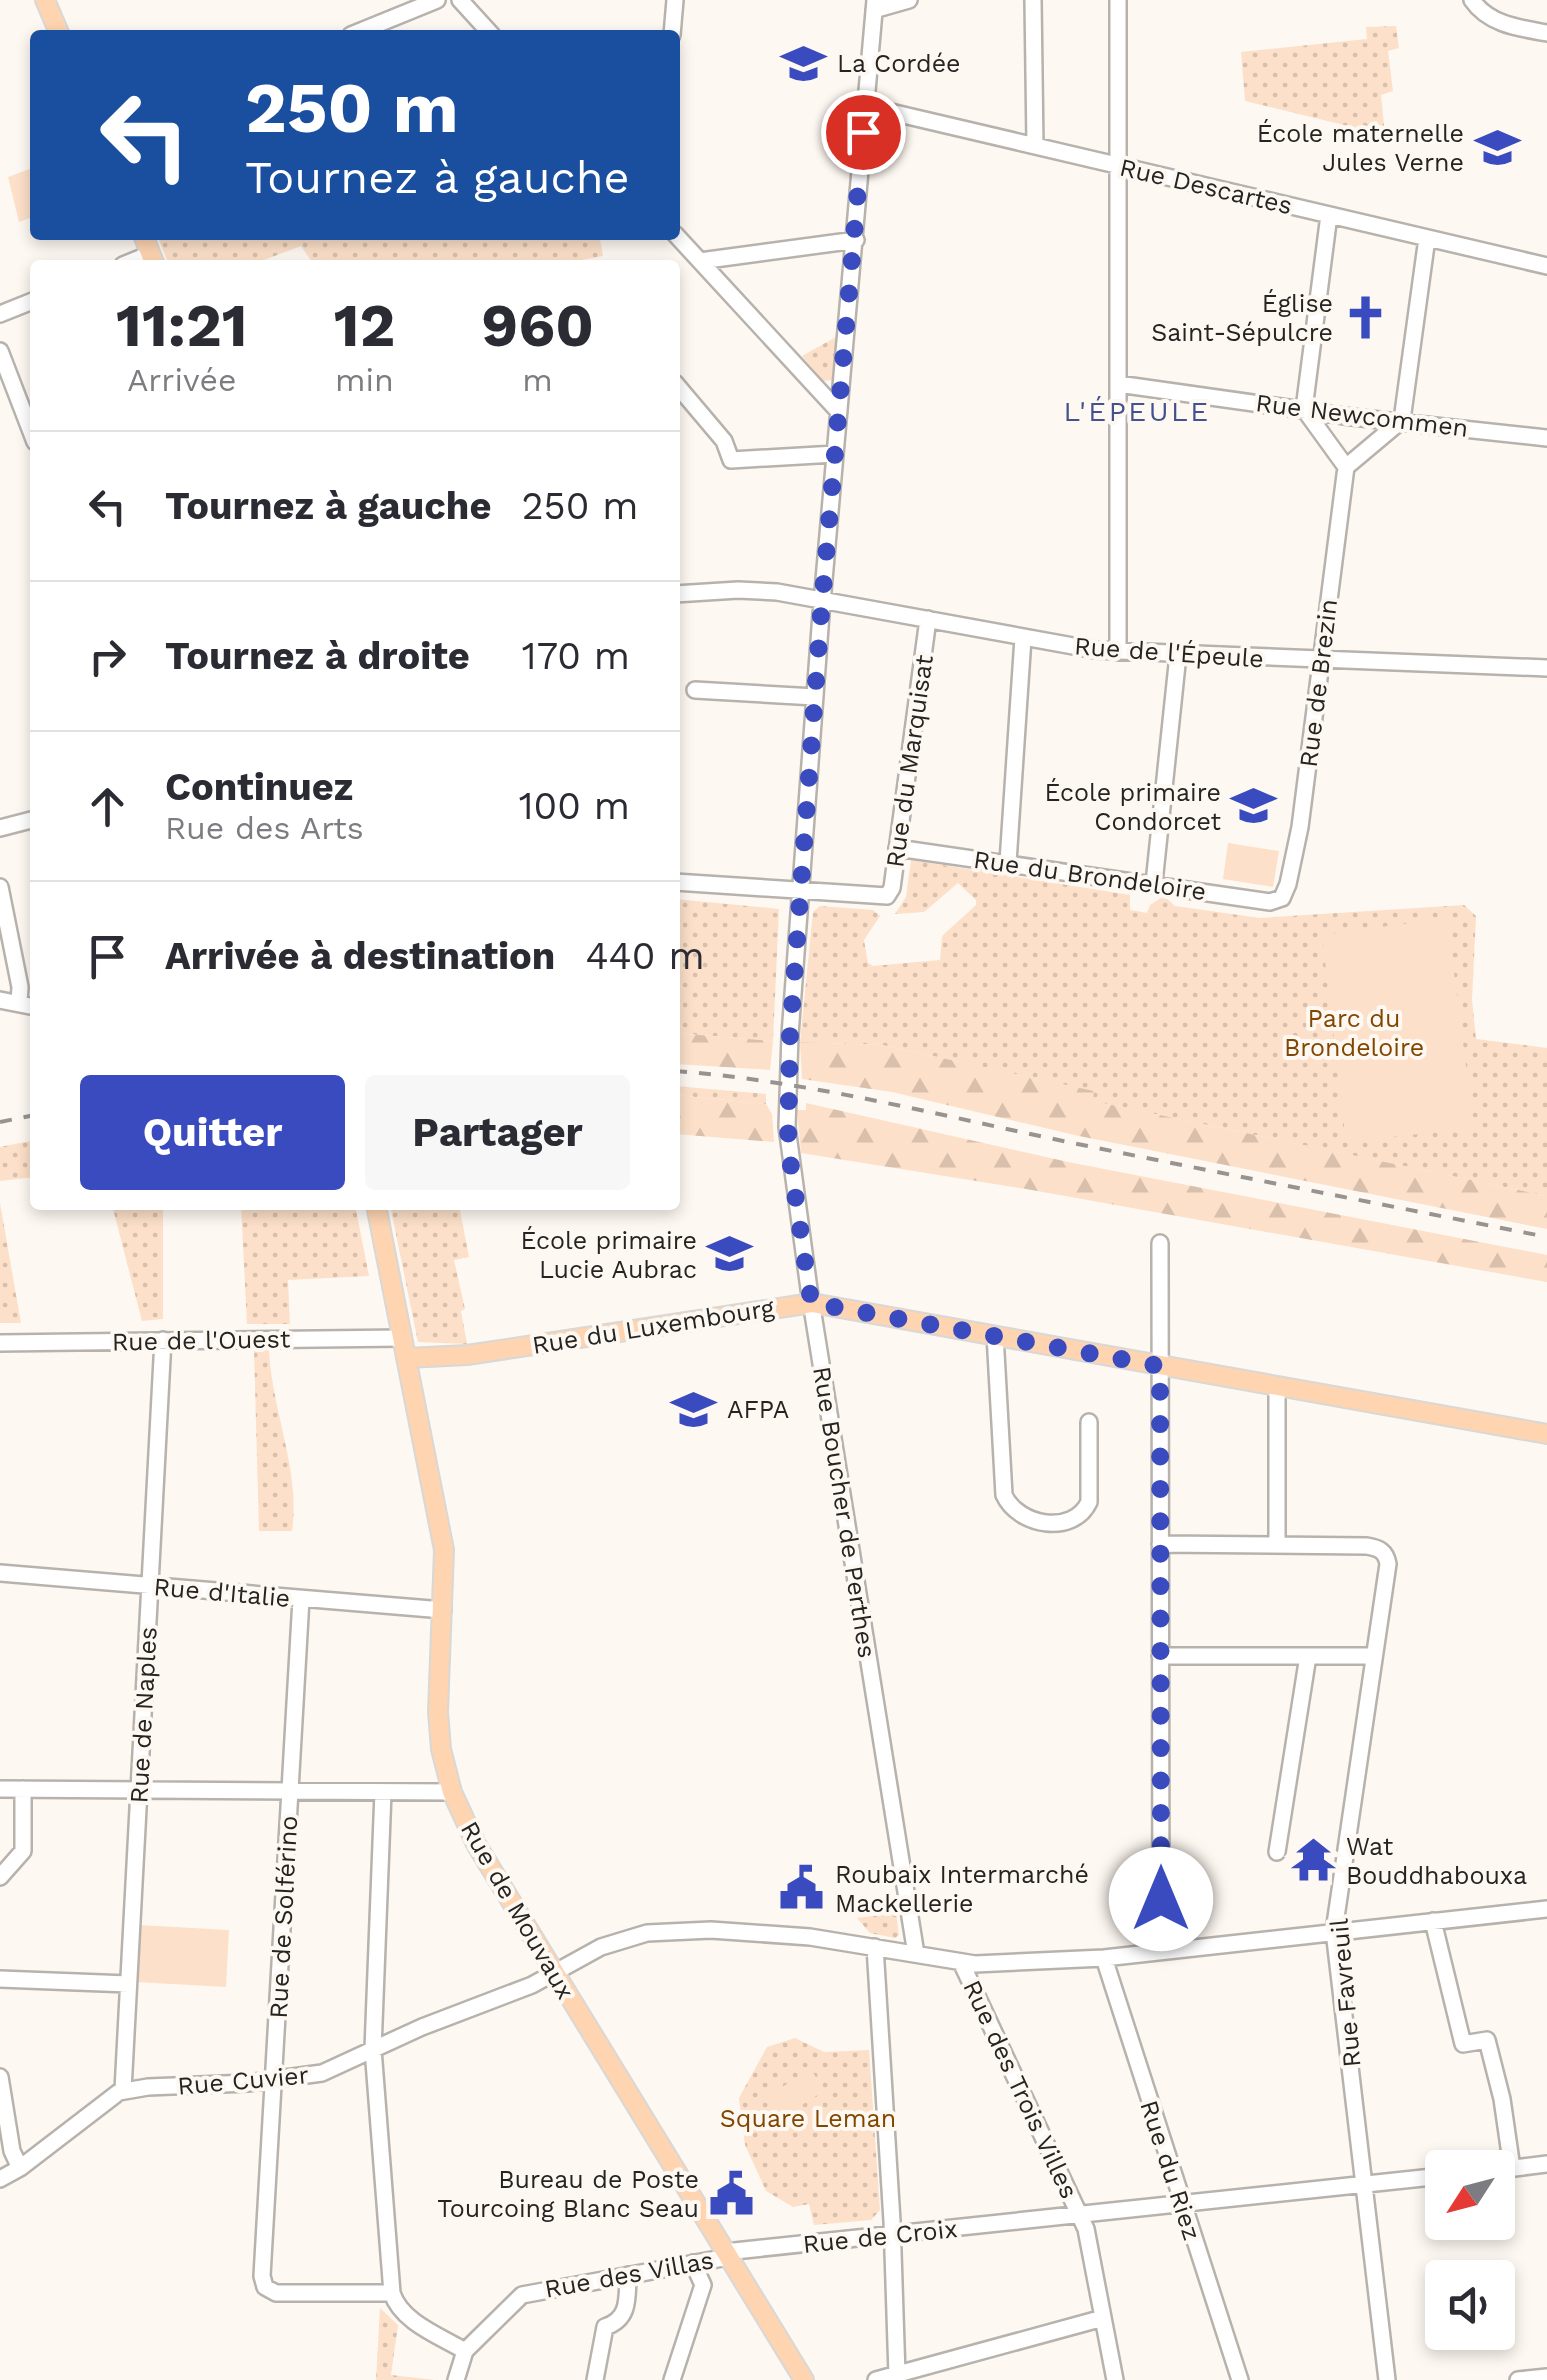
<!DOCTYPE html>
<html lang="fr">
<meta charset="utf-8">
<style>
:root{--surface:#fff;--page:#f7f7f7;--text:#2b2b33;--muted:#7c7c81;--line:#e1e1e2;--accent:#394bbe}
body{margin:0;font-family:"Work Sans",sans-serif;background:var(--page);color:var(--text);height:100vh;display:flex;flex-direction:column;font-size:38px;white-space:nowrap}
*{box-sizing:border-box;margin:0}
p{font-size:32px;color:var(--muted)}
.icon{flex:none;width:55px;height:55px;fill:none;stroke:currentColor;stroke-width:2;stroke-linecap:round;stroke-linejoin:round}
.map{position:relative;flex:1;overflow:hidden}
.drawer{position:absolute;left:30px;top:260px;width:650px;height:950px;display:flex;flex-direction:column;background:var(--surface);border-radius:10px;box-shadow:0 5px 15px #0003}
.drawer>*{flex:none}
.top-card{position:absolute;left:30px;top:30px;width:650px;height:210px;border-radius:10px;box-shadow:0 5px 15px #0003;background:#1a4fa0;color:#fff;overflow:hidden}
.needle{width:65px;rotate:234deg}
.tools{position:absolute;left:1425px;top:2150px;display:grid;gap:20px}
.tools a{display:grid;place-items:center;width:90px;height:90px;border-radius:10px;background:var(--surface);box-shadow:0 5px 15px #0003;font-size:50px}
.pin{position:absolute;display:grid;place-items:center;width:85px;height:85px;color:#fff;margin:-42px;border:5px solid #fff;border-radius:50%;box-shadow:0 2px 10px #0007}
.me{position:absolute;width:110px;margin:-55px;rotate:0deg;stroke-linejoin:round;filter:drop-shadow(0 0 8px #0008)}
.turn{display:flex;align-items:center;gap:35px;height:210px;padding:0 50px;font-size:45px}
.turn .icon{width:130px;height:130px;stroke-width:2.5}
.turn b{display:block;font-size:70px;line-height:85px}
.eta{display:flex;justify-content:space-evenly;align-items:center;height:170px;text-align:center}
.eta b{font-size:60px;font-weight:700;line-height:70px}
.cta{display:flex;gap:20px;margin-top:auto;padding:20px 50px}
.cta a{flex:1;height:115px;border-radius:10px;background:var(--accent);color:#fff;font-size:40px;font-weight:700;line-height:115px;text-align:center}
.cta a+a{background:var(--page);color:var(--text)}
ul{padding:0;list-style:none}
li{display:flex;align-items:center;gap:30px;height:150px;padding:0 50px;border-top:2px solid var(--line)}
li div{flex:1}
li b{display:block;font-size:38px}
li em{font-style:normal}
.map>svg:first-child{display:block}
.green{fill:url(#green-dots)}
.forest{fill:url(#forest-firs)}
.pitch{fill:#fce0c9}
.lines{fill:none;stroke-linecap:round;stroke-linejoin:round}
.minor-casing{stroke:#b8b2ad;stroke-width:20}
.major-casing{stroke:#d8d8d7;stroke-width:22}
.minor{stroke:#fff;stroke-width:15}
.major{stroke:#fed4b1;stroke-width:18}
.rail{stroke:#98938f;stroke-width:4;stroke-dasharray:12 12;stroke-linecap:butt}
.route{stroke:#394bbe;stroke-width:18;stroke-dasharray:0 32.4}
.labels{text-anchor:middle;stroke-width:8;stroke-linejoin:round;paint-order:stroke}
.poi-label{font-size:25px;fill:#262422;stroke:#fef8f2;text-anchor:end}
.street-label{font-size:25px;fill:#262422;stroke:#fef8f2}
.park-label{font-size:25px;fill:#814600;stroke:#fef8f2}
.neighbourhood-label{font-size:28px;letter-spacing:2.5px;fill:#43528f;stroke:#fef8f2}
</style>
<div class="map">
<svg width="1547" height="2380" viewBox="0 0 1547 2380">
<defs>
<pattern id="green-dots" width="8" height="8" patternUnits="userSpaceOnUse" patternTransform="scale(2.5)"><rect width="8" height="8" fill="#fce0c9"/><path d="M2 2h.1M6 6h.1" fill="none" stroke="#d8c0ac" stroke-width="1.8" stroke-linecap="round"/></pattern>
<pattern id="forest-firs" width="22" height="20" patternUnits="userSpaceOnUse" patternTransform="scale(2.5)"><rect width="22" height="20" fill="#fce0c9"/><path d="M5 1l3.5 6h-7zM16 11l3.5 6h-7z" fill="#d8c0ac"/></pattern>
</defs>
<rect width="100%" height="100%" fill="#fef8f2"/>
<path class="green" d="M1396,26L1399,48L1388,51L1393,91L1381,95L1385,135L1245,101L1241,52L1367,39L1366,27Z
M157,235H624L600,239L603,256L554,265H314L301,246L251,265H169Z
M836,337L833,380L823,381L802,356Z
M911,860L1130,895V910L1147,913L1150,905L1164,896L1175,906L1260,918L1464,905L1476,916L1472,1000L1476,1039L1547,1048V1196L1092,1101L1093,1091L882,1045L800,1042L813,912L820,906L873,910L880,916L864,940L868,963L873,966L940,960L942,936L976,905V900L958,883L924,912L895,914L906,897Z
M675,899L779,909L773,1041L675,1033Z
M675,1086L766,1094V1104L675,1095Z
M35,1140V1177L0,1181V1147Z
M0,1203L21,1323H0Z
M112,1205H163V1319L142,1321Z
M241,1205H355L369,1276L288,1280L290,1324H247Z
M390,1205H459L469,1257L454,1260L465,1309L461,1311L467,1344L418,1342Z
M269,1348C271,1410 301,1470 292,1531H259L254,1349Z
M896,1913L899,1935L895,1938L870,1933L857,1918Z
M795,2038L824,2052L869,2050L880,2210L871,2220L814,2225L809,2204L793,2207L766,2191L745,2145L739,2098L767,2047Z
M380,2308L398,2325L391,2375L435,2380H376Z"/>
<path class="forest" d="M675,1033L773,1041L770,1070L675,1064Z
M800,1042L882,1045L1094,1091L1093,1101L1547,1196V1229L1079,1136L892,1092L802,1079Z
M675,1095L766,1104L772,1114L774,1142L675,1134Z
M806,1103L1068,1162L1547,1255V1282L1026,1189L801,1153L797,1110H806Z"/>
<path class="pitch" d="M35,167V216L19,222L8,177Z
M1228,843L1279,851L1273,887L1223,879Z
M1447,918L1474,1128L1346,1142L1322,935Z
M139,1925L229,1930L226,1987L136,1982Z
M811,2069L824,2091L784,2116L771,2094Z"/>
<g class="lines">
<defs>
<path id="minor" d="M460,0L492,35
M875,0L821,614L790,1035L787,1127L809,1289L916,1954
M1033,0L1035,146
M1472,0C1489,25 1520,28 1547,33
M874,10L909,0
M351,35L437,0
M672,35L675,0
M865,106L1547,266
M1329,215L1304,409L1346,467
M675,234L839,412
M700,261L856,240
M123,265L150,254
M0,314L35,300
M0,351L35,442
M675,383L724,441L731,460L835,454
M1118,384L1352,417L1547,438
M1346,467L1402,420L1427,238
M675,594L738,590L777,592L1095,650L1547,668
M1118,652V0
M695,690L815,697
M0,828L35,819
M897,848L1270,902L1282,898L1288,884L1300,827L1346,467
M1008,862L1023,638
M675,882L887,896L892,888L928,619
M1154,883L1178,655
M0,887L20,987L19,1002
M0,1000L35,1007
M1160,1243L1161,1950
M995,1335L1004,1495C1018,1526 1073,1536 1089,1502V1422
M0,1343L403,1338
M1277,1388V1545
M1160,1544L1367,1546C1379,1548 1386,1551 1388,1564L1334,1931L1387,2380
M0,1573L443,1610
M301,1599L262,2276L265,2287L276,2293H392
M1160,1656H1374
M0,1789L452,1792
M383,1792L373,2049L392,2293C401,2322 440,2336 465,2351
M1277,1852L1308,1656
M0,1877L23,1851V1789
M1433,1921L1463,2044L1487,2040L1502,2099L1512,2168
M875,1947L892,2221L897,2375
M1104,1958L1240,2380
M961,1962L1086,2229L1115,2380
M0,1979L128,1984
M0,2077L12,2151L20,2168
M123,2090L163,1340
M1498,2170L1547,2164
M0,2179L20,2168L119,2092L148,2087L248,2083L322,2073L422,2027L532,1985L601,1947L647,1933L711,1930L810,1937L975,1964L1104,1958L1547,1909
M725,2252L1442,2176
M456,2380L465,2351L522,2295L728,2257
M595,2380L605,2327C630,2319 627,2298 628,2275
M672,2380L703,2285L693,2263
M876,2380L1103,2318
M1518,2380L1547,2377"/>
<path id="major" d="M45,0L60,35
M143,235L155,265
M376,1205L444,1550L438,1712L441,1749L452,1792L476,1844L804,2380
M407,1358L467,1355L812,1303L1547,1434"/>
</defs>
<use href="#minor" class="minor-casing"/>
<use href="#major" class="major-casing"/>
<use href="#minor" class="minor"/>
<use href="#major" class="major"/>
<path class="rail" d="M675,1071C807,1081 934,1114 1063,1141C1224,1174 1386,1205 1547,1237
M0,1122L35,1115"/>
</g>
<g class="lines">
<path class="route" d="M863,132L821,614L790,1035L788,1146L809,1289L812,1303L1160,1366L1161,1899"/>
</g>
<defs>
<symbol id="school-bare" viewBox="-9 -9 18 18"><path d="M0-5L7-2L0 1L-7-2ZM-4 1L0 2.5L4 1V4Q0 6-4 4Z" fill="#394bbe" stroke="#fef8f2" stroke-width="2.5" paint-order="stroke"/></symbol>
<symbol id="church-bare" viewBox="-9 -9 18 18"><path d="M-1.2-6h2.4v3.5h3.3v2.4h-3.3V6h-2.4V-.1h-3.3v-2.4h3.3Z" fill="#394bbe" stroke="#fef8f2" stroke-width="2.5" paint-order="stroke"/></symbol>
<symbol id="university-bare" viewBox="-9 -9 18 18"><path d="M0-5L7-2L0 1L-7-2ZM-4 1L0 2.5L4 1V4Q0 6-4 4Z" fill="#394bbe" stroke="#fef8f2" stroke-width="2.5" paint-order="stroke"/></symbol>
<symbol id="temple-bare" viewBox="-9 -9 18 18"><path d="M0-6L5-2H3V0L6.5 2.5H4V6H1.5V3h-3V6H-4V2.5H-6.5L-3 0V-2H-5Z" fill="#394bbe" stroke="#fef8f2" stroke-width="2.5" paint-order="stroke"/></symbol>
<symbol id="civic-bare" viewBox="-9 -9 18 18"><path d="M-.6-6.5H3V-4.5H.6V-3L4-1V1h2V6H-6V1h2V-1L-.6-3ZM-1.2 2.5V6h2.4V2.5Z" fill="#394bbe" stroke="#fef8f2" stroke-width="2.5" paint-order="stroke"/></symbol>
</defs>
<g fill-rule="evenodd">
<use href="#school-bare" x="772" y="32" width="63" height="63"/>
<use href="#school-bare" x="1466" y="116" width="63" height="63"/>
<use href="#church-bare" x="1334" y="286" width="63" height="63"/>
<use href="#school-bare" x="1222" y="774" width="63" height="63"/>
<use href="#school-bare" x="698" y="1222" width="63" height="63"/>
<use href="#university-bare" x="662" y="1378" width="63" height="63"/>
<use href="#temple-bare" x="1282" y="1828" width="63" height="63"/>
<use href="#civic-bare" x="770" y="1856" width="63" height="63"/>
<use href="#civic-bare" x="700" y="2162" width="63" height="63"/>
</g>
<g class="labels">
<g class="poi-label">
<text x="837" y="72" text-anchor="start">La Cordée</text>
<text x="1464" y="142">École maternelle<tspan x="1464" dy="29">Jules Verne</tspan></text>
<text x="1333" y="312">Église<tspan x="1333" dy="29">Saint-Sépulcre</tspan></text>
<text x="1221" y="801">École primaire<tspan x="1221" dy="29">Condorcet</tspan></text>
<text x="697" y="1249">École primaire<tspan x="697" dy="29">Lucie Aubrac</tspan></text>
<text x="727" y="1418" text-anchor="start">AFPA</text>
<text x="1346" y="1855" text-anchor="start">Wat<tspan x="1346" dy="29">Bouddhabouxa</tspan></text>
<text x="835" y="1883" text-anchor="start">Roubaix Intermarché<tspan x="835" dy="29">Mackellerie</tspan></text>
<text x="699" y="2188">Bureau de Poste<tspan x="699" dy="29">Tourcoing Blanc Seau</tspan></text>
</g>
<g class="street-label">
<text transform="translate(1206 186) rotate(13)" y="9">Rue Descartes</text>
<text transform="translate(1362 415) rotate(7)" y="9">Rue Newcommen</text>
<text transform="translate(1169 652) rotate(4)" y="9">Rue de l'Épeule</text>
<text transform="translate(1318 683) rotate(-83)" y="9">Rue de Brezin</text>
<text transform="translate(909 761) rotate(-82)" y="9">Rue du Marquisat</text>
<text transform="translate(1090 875) rotate(8)" y="9">Rue du Brondeloire</text>
<text transform="translate(653 1326) rotate(-9)" y="9">Rue du Luxembourg</text>
<text transform="translate(201 1340) rotate(-1)" y="9">Rue de l'Ouest</text>
<text transform="translate(845 1512) rotate(81)" y="9">Rue Boucher de Perthes</text>
<text transform="translate(222 1592) rotate(5)" y="9">Rue d'Italie</text>
<text transform="translate(143 1715) rotate(-87)" y="9">Rue de Naples</text>
<text transform="translate(518 1910) rotate(60)" y="9">Rue de Mouvaux</text>
<text transform="translate(283 1917) rotate(-87)" y="9">Rue de Solférino</text>
<text transform="translate(1345 1993) rotate(-95)" y="9">Rue Favreuil</text>
<text transform="translate(243 2080) rotate(-5)" y="9">Rue Cuvier</text>
<text transform="translate(1021 2089) rotate(65)" y="9">Rue des Trois Villes</text>
<text transform="translate(1171 2170) rotate(72)" y="9">Rue du Riez</text>
<text transform="translate(880 2236) rotate(-6)" y="9">Rue de Croix</text>
<text transform="translate(629 2274) rotate(-10)" y="9">Rue des Villas</text>
</g>
<g class="park-label">
<text x="1354" y="1027">Parc du<tspan x="1354" dy="29">Brondeloire</tspan></text>
<text x="808" y="2127">Square Leman</text>
</g>
<g class="neighbourhood-label">
<text x="1137" y="421">L'ÉPEULE</text>
</g>
</g>
</svg>
<div class="tools">
<a><svg class="needle" viewBox="-14 -14 28 28"><path d="M0-13l5 13h-10z" fill="#e53935"/><path d="M0 13l5-13h-10z" fill="#7c7c81"/></svg></a>
<a><svg class="icon" aria-label="sound" viewBox="0 0 24 24"><path d="M4 9h4l5-4v14l-5-4H4zM17 9q2 3 0 6"/></svg></a>
</div>
<div class="pin" style="left:863px;top:132px;background:#d93025"><svg class="icon" aria-label="arrive" viewBox="0 0 24 24"><path d="M6 21V4h12l-3 4 3 4H6"/></svg></div>
<svg class="me" style="left:1161px;top:1899px" viewBox="-20 -20 40 40"><circle r="19" fill="#fff"/><path d="M0-13L10 11 0 6-10 11z" fill="#394bbe"/></svg>
<div class="top-card">
<div class="turn"><svg class="icon" aria-label="left" viewBox="0 0 24 24"><path d="M17 20v-9H6M10 6l-5 5 5 5"/></svg><div><b>250 m</b>Tournez à gauche</div></div>
</div>
<section class="drawer">
<div class="eta">
<div><b>11:21</b><p>Arrivée</p></div>
<div><b>12</b><p>min</p></div>
<div><b>960</b><p>m</p></div>
</div>
<ul>
<li><svg class="icon" aria-label="left" viewBox="0 0 24 24"><path d="M17 20v-9H6M10 6l-5 5 5 5"/></svg><div><b>Tournez à gauche</b></div><em>250 m</em></li>
<li><svg class="icon" aria-label="right" viewBox="0 0 24 24"><path d="M7 20v-9h11M14 6l5 5-5 5"/></svg><div><b>Tournez à droite</b></div><em>170 m</em></li>
<li><svg class="icon" aria-label="ahead" viewBox="0 0 24 24"><path d="M12 20V5M6 11l6-6 6 6"/></svg><div><b>Continuez</b><p>Rue des Arts</p></div><em>100 m</em></li>
<li><svg class="icon" aria-label="arrive" viewBox="0 0 24 24"><path d="M6 21V4h12l-3 4 3 4H6"/></svg><div><b>Arrivée à destination</b></div><em>440 m</em></li>
</ul>
<div class="cta"><a>Quitter</a><a>Partager</a></div>
</section>
</div>
